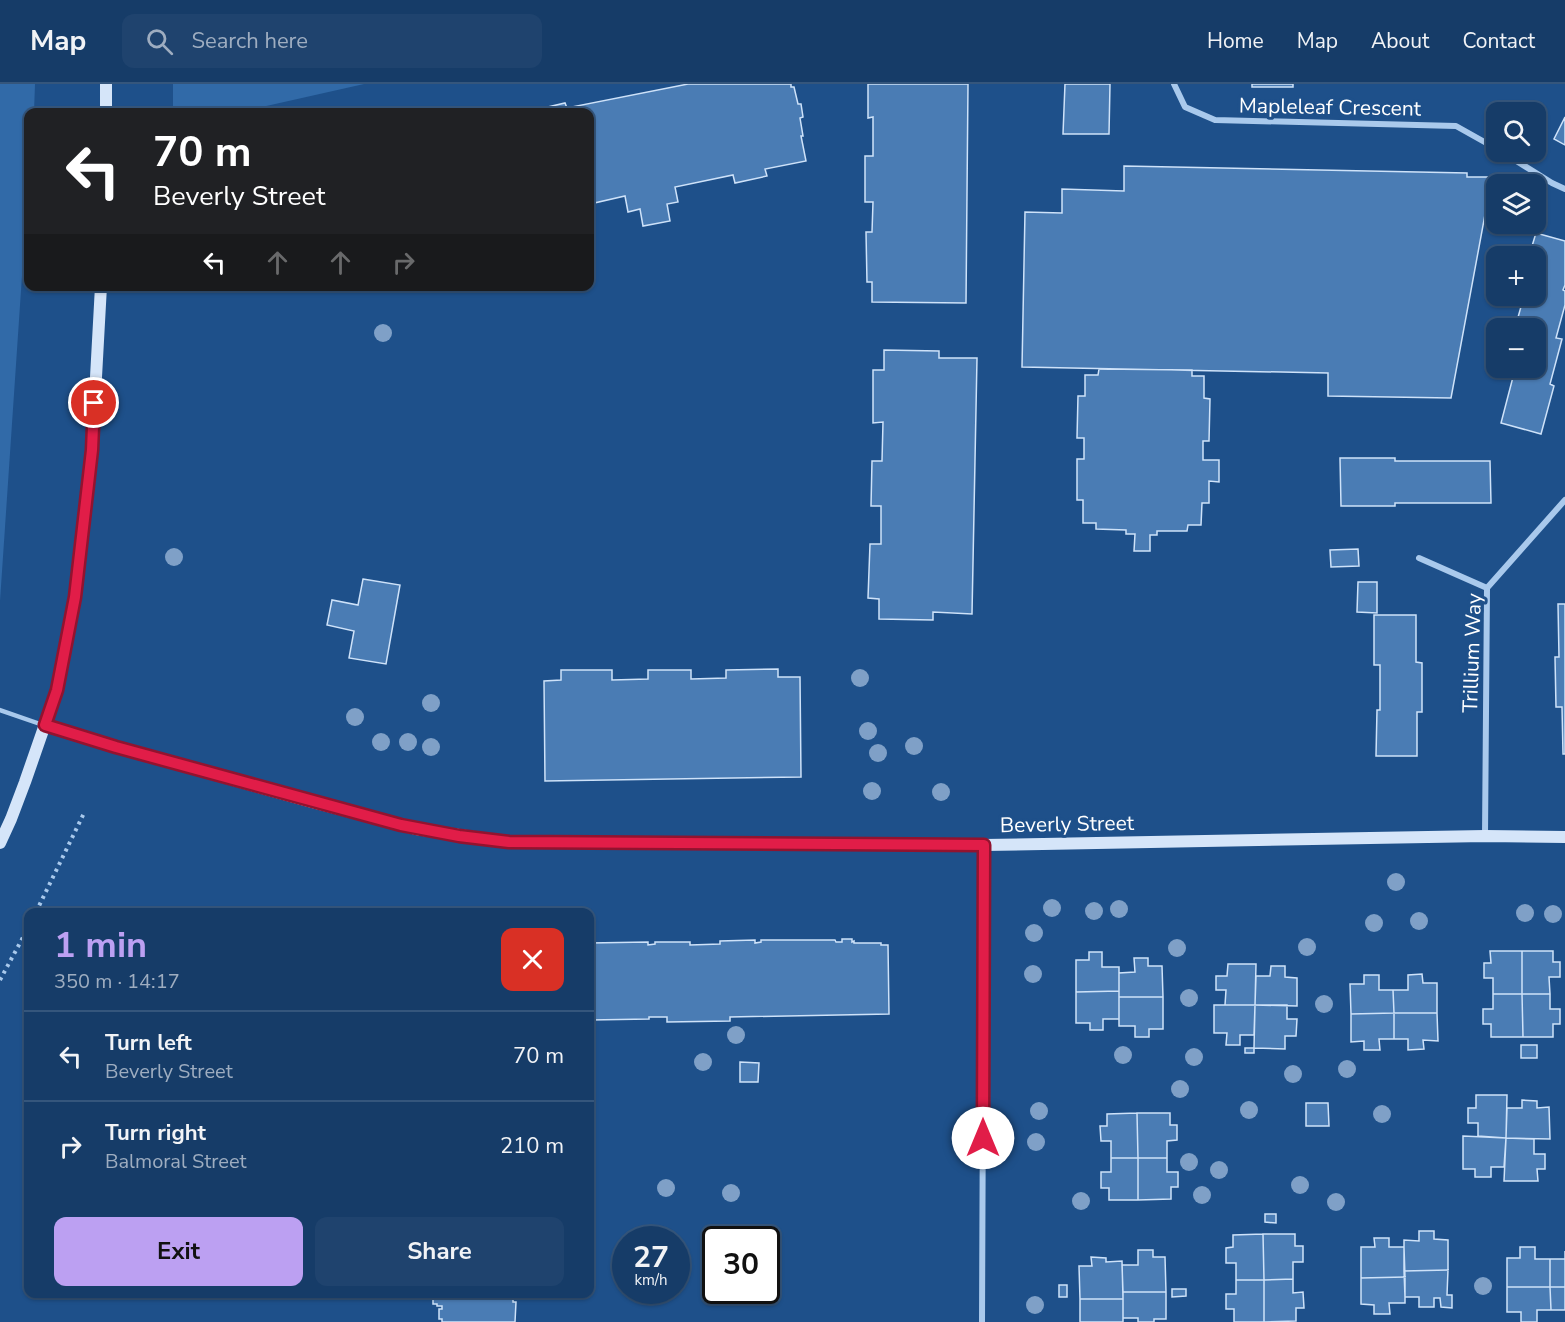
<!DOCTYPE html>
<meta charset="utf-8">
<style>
:root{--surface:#163c68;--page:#1f436e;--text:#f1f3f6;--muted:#9eadc0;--line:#35567c;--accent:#bca0f2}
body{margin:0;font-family:"Nunito Sans",sans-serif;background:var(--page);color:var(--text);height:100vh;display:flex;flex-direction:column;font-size:22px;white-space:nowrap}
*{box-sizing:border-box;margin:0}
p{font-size:20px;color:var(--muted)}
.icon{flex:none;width:33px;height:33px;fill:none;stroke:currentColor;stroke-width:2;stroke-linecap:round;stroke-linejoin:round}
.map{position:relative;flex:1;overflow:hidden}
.panel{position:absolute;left:24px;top:824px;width:570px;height:390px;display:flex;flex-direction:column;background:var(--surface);border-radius:12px;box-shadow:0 2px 4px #0004,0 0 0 2px var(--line)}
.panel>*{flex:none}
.top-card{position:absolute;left:24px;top:24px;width:570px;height:183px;border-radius:12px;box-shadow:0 2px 4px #0004,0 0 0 2px var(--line);background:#202124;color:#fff;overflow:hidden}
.buttons{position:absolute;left:1486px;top:18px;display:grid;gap:12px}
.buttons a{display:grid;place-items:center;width:60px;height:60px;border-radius:12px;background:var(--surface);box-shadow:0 2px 4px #0004,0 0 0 2px var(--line);font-size:30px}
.speed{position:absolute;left:612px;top:1142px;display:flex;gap:12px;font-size:30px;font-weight:700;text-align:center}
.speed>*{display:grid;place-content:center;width:78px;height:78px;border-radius:50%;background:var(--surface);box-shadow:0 2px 4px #0004,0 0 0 2px var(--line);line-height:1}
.speed small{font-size:15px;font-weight:400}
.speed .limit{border:3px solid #111;border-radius:9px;background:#fff;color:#111}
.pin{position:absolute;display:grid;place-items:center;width:51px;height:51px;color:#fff;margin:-26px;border:3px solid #fff;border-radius:50%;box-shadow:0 2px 6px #0007}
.me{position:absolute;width:66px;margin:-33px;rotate:0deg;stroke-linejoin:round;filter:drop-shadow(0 0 4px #0008)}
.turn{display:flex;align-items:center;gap:21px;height:126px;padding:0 30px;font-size:27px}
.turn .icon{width:78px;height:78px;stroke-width:2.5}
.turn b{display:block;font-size:42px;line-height:51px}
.lanes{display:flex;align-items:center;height:57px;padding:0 30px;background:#0003;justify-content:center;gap:30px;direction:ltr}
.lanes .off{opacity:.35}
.round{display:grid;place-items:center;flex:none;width:63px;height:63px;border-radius:12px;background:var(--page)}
.summary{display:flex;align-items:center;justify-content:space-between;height:102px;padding:0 30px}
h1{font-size:36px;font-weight:700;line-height:45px;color:var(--accent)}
.button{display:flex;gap:12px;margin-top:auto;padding:12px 30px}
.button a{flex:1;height:69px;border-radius:12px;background:var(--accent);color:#111;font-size:24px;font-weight:700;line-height:69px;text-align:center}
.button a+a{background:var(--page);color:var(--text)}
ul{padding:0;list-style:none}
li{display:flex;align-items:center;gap:18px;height:90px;padding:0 30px;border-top:2px solid var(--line)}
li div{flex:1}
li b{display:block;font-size:22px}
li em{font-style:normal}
header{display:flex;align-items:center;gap:36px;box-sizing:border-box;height:84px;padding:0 30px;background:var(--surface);border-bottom:2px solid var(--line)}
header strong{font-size:28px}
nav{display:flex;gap:33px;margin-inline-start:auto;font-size:21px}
.search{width:420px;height:54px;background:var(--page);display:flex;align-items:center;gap:15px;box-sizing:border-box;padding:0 21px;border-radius:12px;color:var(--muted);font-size:22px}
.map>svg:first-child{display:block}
.green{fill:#316aa8}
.building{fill:#4a7cb4;stroke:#cee2f9;stroke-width:1.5}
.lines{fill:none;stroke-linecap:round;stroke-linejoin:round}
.path{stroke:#a9c9ec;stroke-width:4;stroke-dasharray:3 4.5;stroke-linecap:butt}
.lane{stroke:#a9c9ec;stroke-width:4.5}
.street{stroke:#a9c9ec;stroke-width:6}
.secondary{stroke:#d5e5f9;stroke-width:12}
.tree{fill:#7fa0c7}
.route-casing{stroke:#92132f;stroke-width:15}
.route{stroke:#e11d48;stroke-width:10}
.labels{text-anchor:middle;stroke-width:6;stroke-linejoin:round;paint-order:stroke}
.street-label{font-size:21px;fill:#fff;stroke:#1e508a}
</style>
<header>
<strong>Map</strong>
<div class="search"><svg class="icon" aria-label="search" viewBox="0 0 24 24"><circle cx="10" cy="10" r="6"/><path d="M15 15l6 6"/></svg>Search here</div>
<nav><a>Home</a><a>Map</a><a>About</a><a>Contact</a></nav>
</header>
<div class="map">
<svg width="1565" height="1238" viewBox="0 0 1565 1238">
<rect width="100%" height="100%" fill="#1e508a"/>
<path class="green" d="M0,0H35L34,28H28V103L0,517Z
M173,0H364L240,28H173Z"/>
<path class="building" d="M688,0H791V3H794L798,20H801L803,33L800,34L803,52H801L806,77L765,85L767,92L735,99L733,91L675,103L678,118L667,120L670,137L643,142L640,125L628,128L625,112L590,120V28H536L535,26L565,19L567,24Z
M868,0H968L966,219L872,218V198H867L866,148H872L873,118H865V72H873V33L868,34Z
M1065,0H1110L1109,50H1063Z
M1252,0H1293V3H1252Z
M1565,33V61L1554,55Z
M1124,82L1467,89V93H1492L1451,314L1328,312V289L1022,283L1025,128L1062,129V105L1124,107Z
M1507,95L1525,99V100H1506Z
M1536,149L1565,157V201L1563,206L1565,207V221L1556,254L1562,255L1550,300L1554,302L1541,350L1501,339L1513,293L1508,292L1510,284H1536V244H1515L1524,212H1536V172H1529Z
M884,266L939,267V274H977L972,530L933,528V536L879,535V515L868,514L870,460H881V422H871L872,377H882L883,338L873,339V286H884Z
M1099,285L1192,286V292H1204V314L1210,315L1209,357H1203V376H1219V398L1209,397V419H1202L1201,441H1188L1187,447H1157V451H1150V467H1134L1135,450H1126V446L1096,445V439H1083V416H1077V375H1084V354H1077L1078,312H1085V291H1098Z
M1340,374H1395V377H1490L1491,419H1395V422H1341Z
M1358,465L1359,482L1331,483L1330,466Z
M363,495L400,501L386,580L349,574L354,547L327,541L332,516L358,521Z
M1358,498H1377V529L1357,528Z
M1558,520H1565V670H1563L1562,623H1556L1555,573H1559Z
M1374,531H1416V578L1422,579V628H1417V672H1376L1377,626H1380V581H1374Z
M778,585V593H800L801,693L545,697L544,597L561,596V586H612V596L648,595V586H691V595L726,594V586Z
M842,855H852V858L854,857V859H881V861H888L889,930L730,933V937L667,938V933H649V935L590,936V859L648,858V861L655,860V858H690V861L720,860V857L755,856V859L761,858V856H835L836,858H842Z
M1490,867H1522V910H1493V894H1484V879H1491Z
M1522,867H1553V878H1560V893H1549L1550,910H1522Z
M1089,868H1102V883H1119V907L1076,908V876H1089Z
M1134,874H1148V882H1162L1163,913H1119V889L1135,888Z
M1228,880H1256L1255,921H1225L1226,906H1216V892H1227Z
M1271,882H1285V893L1297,894V922L1255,921L1256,892H1270Z
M1422,890L1423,899H1437V929H1394L1393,906H1408V891Z
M1364,891H1379V906H1393L1394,929L1351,930L1350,900H1364Z
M1119,907V935H1103V946H1090V939H1076V908Z
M1493,910H1522L1523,953H1491V940H1483V925H1493Z
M1522,910H1550V925H1560V940H1553V953H1523Z
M1119,913H1163V945H1149V953H1135V942H1119Z
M1214,921H1255L1254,951H1240V961H1226L1227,949H1214Z
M1255,921H1287V935H1297L1296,952H1285V965L1254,964V969H1245V964H1254Z
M1394,929H1437L1438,957L1423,956L1424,965L1408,966V955H1394Z
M1394,929V955H1379L1380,966H1364V957L1351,958V930Z
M1521,961H1537V974H1521Z
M740,978L759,979L758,998H740Z
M1476,1011H1507L1506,1054L1478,1052V1039H1468V1024H1476Z
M1522,1016L1537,1017V1024L1549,1023L1550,1055L1506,1054L1507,1024H1522Z
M1306,1019H1328L1329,1042H1306Z
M1137,1029H1170V1041H1177V1056L1167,1057V1074H1138Z
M1137,1029L1138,1074H1111V1057H1101L1100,1042H1107V1030Z
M1463,1052L1506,1054L1504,1083H1491V1093H1475V1085H1463Z
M1506,1054L1534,1055V1070H1545V1085H1537L1538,1097H1504Z
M1111,1074H1138V1116H1109V1104H1101V1088H1111Z
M1138,1074H1167V1088H1178V1103H1171V1115L1138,1116Z
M1265,1130H1276V1139L1265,1138Z
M1419,1147H1434V1155L1448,1156V1186L1404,1187V1156L1419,1157Z
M1263,1150H1295V1162H1303V1178H1293V1195L1264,1196Z
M1263,1150L1264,1196H1236V1179H1226V1164L1233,1163V1151Z
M1374,1154H1389V1163H1404L1405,1193L1361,1194V1163H1375Z
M1520,1163H1535V1175H1550V1203H1507V1174H1520Z
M1138,1166H1153V1173H1165L1166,1208H1123L1122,1181H1138Z
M1565,1167V1203H1550V1175H1565Z
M1091,1173L1106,1174V1178L1122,1177L1123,1215H1080L1079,1182H1092Z
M1448,1186L1447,1211H1452V1224L1441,1223L1440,1214H1434V1223H1419V1213H1405L1404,1187Z
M1405,1193V1219H1389L1390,1230H1374V1221L1361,1220V1194Z
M1293,1195V1209L1303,1208L1304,1224H1296V1237L1264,1238V1196Z
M1236,1196H1264V1238H1234V1225H1226V1210H1236Z
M1059,1201H1067V1213H1059Z
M1507,1203H1550L1551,1226H1537V1238H1521V1228H1507Z
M1550,1203H1565V1226H1551Z
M1172,1205H1186V1212L1172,1213Z
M1123,1208H1166V1235H1154V1238H1138V1234H1123Z
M433,1209H516V1211H513V1218H516L515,1238H442V1235H439V1225H442V1222H437V1220H433Z
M1080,1215H1123V1238H1080Z"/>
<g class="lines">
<path class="path" d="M36,828L85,727
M0,896L28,844"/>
<path class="lane" d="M0,626L43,641"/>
<path class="street" d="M1174,0L1185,23L1215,36L1456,42L1497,65
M1502,68L1552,99L1565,105
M1419,474L1487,504
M1485,752L1487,504L1565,416
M982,1238L984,761"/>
<path class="secondary" d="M106,28V0
M45,641L116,663L312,718L416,745L509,758L984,761L1485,752L1565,753
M0,759L11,735L25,698L57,606L75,513L92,366L101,202"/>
</g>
<g class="tree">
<circle cx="383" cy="249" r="9"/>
<circle cx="174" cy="473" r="9"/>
<circle cx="860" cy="594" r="9"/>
<circle cx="431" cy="619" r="9"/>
<circle cx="355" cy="633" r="9"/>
<circle cx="868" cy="647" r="9"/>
<circle cx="381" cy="658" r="9"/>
<circle cx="408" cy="658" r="9"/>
<circle cx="914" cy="662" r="9"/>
<circle cx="431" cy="663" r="9"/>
<circle cx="878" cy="669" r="9"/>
<circle cx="872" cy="707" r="9"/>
<circle cx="941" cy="708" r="9"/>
<circle cx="1396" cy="798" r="9"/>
<circle cx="1052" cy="824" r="9"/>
<circle cx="1119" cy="825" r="9"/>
<circle cx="1094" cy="827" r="9"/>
<circle cx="1525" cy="829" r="9"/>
<circle cx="1553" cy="830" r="9"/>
<circle cx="1419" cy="837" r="9"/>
<circle cx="1374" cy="839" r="9"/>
<circle cx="1034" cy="849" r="9"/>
<circle cx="1307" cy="863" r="9"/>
<circle cx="1177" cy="864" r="9"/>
<circle cx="1033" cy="890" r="9"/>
<circle cx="1189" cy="914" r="9"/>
<circle cx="1324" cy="920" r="9"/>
<circle cx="736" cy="951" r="9"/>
<circle cx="1123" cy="971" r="9"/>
<circle cx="1194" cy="973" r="9"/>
<circle cx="703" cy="978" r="9"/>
<circle cx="1347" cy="985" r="9"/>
<circle cx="1293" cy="990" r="9"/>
<circle cx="1180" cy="1005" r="9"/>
<circle cx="1249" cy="1026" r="9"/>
<circle cx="1039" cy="1027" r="9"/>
<circle cx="1382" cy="1030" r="9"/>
<circle cx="1036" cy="1058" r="9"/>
<circle cx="1189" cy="1078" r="9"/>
<circle cx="1219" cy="1086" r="9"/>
<circle cx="1300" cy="1101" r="9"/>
<circle cx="666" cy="1104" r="9"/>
<circle cx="731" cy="1109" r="9"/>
<circle cx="1202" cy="1111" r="9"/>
<circle cx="1081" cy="1117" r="9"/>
<circle cx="1336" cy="1118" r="9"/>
<circle cx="1483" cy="1202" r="9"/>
<circle cx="1035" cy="1221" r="9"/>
</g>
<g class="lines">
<defs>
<path id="route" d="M94,319L92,366L75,513L57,606L45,641L116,663L401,741L459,752L509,758L984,761L983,1054"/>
</defs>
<use href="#route" class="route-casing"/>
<use href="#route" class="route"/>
</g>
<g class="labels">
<g class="street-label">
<text transform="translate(1330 23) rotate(1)" y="7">Mapleleaf Crescent</text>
<text transform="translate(1472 569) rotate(-88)" y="7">Trillium Way</text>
<text transform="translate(1067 740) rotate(-1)" y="7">Beverly Street</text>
</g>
</g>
</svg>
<div class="buttons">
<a><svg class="icon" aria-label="search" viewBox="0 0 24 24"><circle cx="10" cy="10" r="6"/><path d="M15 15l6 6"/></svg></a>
<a><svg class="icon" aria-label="layers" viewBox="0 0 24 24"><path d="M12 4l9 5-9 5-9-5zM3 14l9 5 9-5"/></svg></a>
<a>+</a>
<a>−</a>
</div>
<div class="speed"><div>27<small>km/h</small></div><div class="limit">30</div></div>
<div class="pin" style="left:94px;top:319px;background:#d93025"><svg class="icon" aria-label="arrive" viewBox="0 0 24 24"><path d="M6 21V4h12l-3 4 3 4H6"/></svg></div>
<svg class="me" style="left:983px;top:1054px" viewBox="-20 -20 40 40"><circle r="19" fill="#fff"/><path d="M0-13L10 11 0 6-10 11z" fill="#e11d48"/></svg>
<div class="top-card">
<div class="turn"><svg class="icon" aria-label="left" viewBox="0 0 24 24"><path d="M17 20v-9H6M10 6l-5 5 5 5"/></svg><div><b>70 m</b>Beverly Street</div></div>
<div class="lanes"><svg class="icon" aria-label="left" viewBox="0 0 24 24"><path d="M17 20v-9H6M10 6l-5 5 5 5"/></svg><svg class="icon off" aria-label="ahead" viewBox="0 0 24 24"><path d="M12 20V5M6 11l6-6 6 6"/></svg><svg class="icon off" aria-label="ahead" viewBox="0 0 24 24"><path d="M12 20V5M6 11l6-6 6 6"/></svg><svg class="icon off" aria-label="right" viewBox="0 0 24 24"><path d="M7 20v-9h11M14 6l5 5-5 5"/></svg></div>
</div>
<section class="panel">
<div class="summary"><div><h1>1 min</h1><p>350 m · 14:17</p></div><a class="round" style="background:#d93025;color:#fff"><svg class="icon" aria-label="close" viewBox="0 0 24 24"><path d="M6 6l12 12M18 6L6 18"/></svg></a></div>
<ul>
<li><svg class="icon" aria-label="left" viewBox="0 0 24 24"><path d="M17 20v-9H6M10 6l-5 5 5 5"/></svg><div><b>Turn left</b><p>Beverly Street</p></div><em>70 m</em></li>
<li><svg class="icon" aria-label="right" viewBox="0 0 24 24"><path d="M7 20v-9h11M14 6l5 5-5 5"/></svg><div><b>Turn right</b><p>Balmoral Street</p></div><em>210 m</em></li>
</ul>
<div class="button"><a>Exit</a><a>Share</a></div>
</section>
</div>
